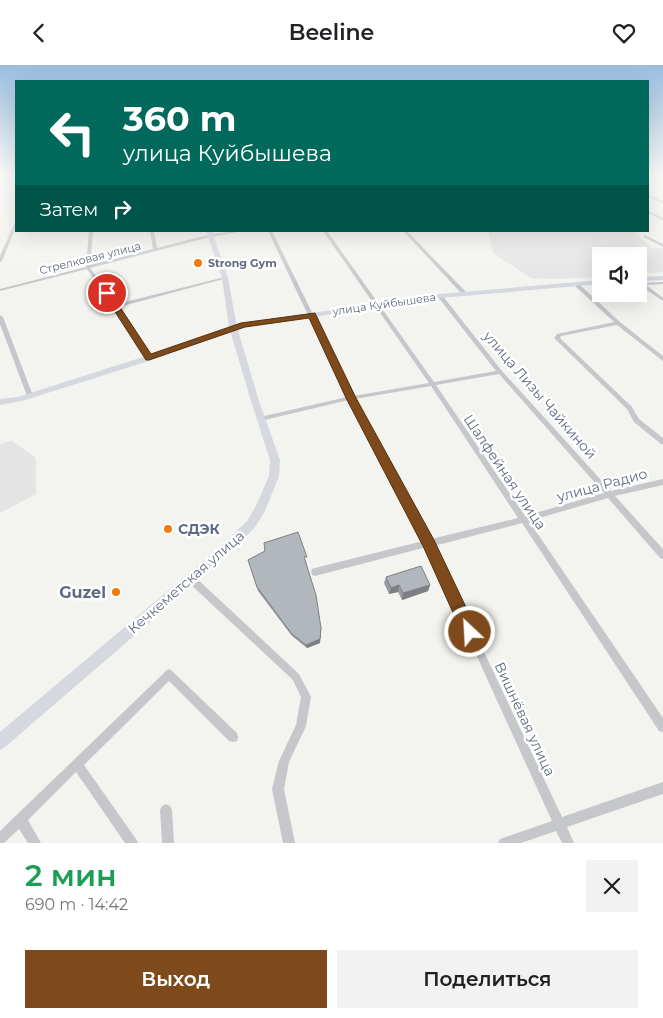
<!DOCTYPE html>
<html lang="ru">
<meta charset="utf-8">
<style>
:root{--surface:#fff;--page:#f2f2f2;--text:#202124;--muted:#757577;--accent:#7e4a1c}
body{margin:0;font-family:Montserrat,sans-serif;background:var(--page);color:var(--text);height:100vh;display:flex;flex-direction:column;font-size:19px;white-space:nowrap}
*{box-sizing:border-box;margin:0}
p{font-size:16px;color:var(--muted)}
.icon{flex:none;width:28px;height:28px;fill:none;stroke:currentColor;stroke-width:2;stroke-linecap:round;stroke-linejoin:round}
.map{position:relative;height:778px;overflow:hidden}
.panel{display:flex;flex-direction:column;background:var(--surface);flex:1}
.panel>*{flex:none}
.hud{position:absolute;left:15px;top:15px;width:634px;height:152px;border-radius:0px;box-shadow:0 5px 20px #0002;background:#00695c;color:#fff;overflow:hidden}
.controls{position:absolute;left:592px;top:182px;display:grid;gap:10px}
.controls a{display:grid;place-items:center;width:55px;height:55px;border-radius:0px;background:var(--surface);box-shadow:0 5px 20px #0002;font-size:25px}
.pin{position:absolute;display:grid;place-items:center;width:42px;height:42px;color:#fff;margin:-21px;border:2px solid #fff;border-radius:50%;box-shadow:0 1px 5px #0007}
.me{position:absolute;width:55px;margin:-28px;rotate:335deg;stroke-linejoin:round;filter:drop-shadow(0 0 4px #0008)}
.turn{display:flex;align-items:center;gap:18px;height:105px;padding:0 25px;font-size:22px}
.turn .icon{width:65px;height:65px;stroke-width:2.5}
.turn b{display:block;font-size:35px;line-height:42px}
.then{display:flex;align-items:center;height:48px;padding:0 25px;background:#0003;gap:10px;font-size:19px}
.round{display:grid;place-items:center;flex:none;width:52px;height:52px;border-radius:0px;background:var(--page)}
.head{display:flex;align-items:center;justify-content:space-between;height:85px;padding:0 25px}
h1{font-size:30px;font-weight:600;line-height:38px;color:#1e9e55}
.button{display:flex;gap:10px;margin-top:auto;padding:10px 25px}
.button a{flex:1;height:58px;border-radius:0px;background:var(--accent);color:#fff;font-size:20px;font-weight:600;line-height:58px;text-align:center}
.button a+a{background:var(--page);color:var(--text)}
header{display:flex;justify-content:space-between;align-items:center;height:65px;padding:0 25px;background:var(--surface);font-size:22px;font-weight:600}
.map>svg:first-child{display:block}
.built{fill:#e3e4e3}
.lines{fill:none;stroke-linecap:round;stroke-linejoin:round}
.street{fill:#c5c7cb;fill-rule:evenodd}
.secondary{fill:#d5d8df;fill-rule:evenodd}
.primary{fill:#d5d8df;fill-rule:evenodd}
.wall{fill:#999da3}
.shaded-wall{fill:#7d7f84}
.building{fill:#b2b6bd;stroke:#7d7f84}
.route{fill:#7e4a1c;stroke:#523012}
.poi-dot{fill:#f07c12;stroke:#fff;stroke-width:2}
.labels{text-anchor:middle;stroke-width:5;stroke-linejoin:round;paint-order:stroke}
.far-street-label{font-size:11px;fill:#606b83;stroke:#fff}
.far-poi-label{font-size:11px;font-weight:bold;fill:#606b83;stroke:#fff;text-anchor:start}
.street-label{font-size:14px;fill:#606b83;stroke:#fff}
.poi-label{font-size:14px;font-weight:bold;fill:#606b83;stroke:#fff;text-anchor:start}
.near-poi-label{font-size:16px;font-weight:bold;fill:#606b83;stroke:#fff;text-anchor:end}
</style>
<header><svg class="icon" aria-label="back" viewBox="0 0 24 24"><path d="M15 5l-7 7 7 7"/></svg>Beeline<svg class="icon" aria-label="heart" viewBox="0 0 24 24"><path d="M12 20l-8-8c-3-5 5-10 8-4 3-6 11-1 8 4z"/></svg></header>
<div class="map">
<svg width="663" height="778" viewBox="0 0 663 778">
<rect width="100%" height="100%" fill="#f3f4ef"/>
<path class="built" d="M488,166H633L652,183H663V207L639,209V191H601V212L554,214L531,213L493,188Z
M12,376L36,393V429L0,448V379Z"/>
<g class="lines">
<path class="street" d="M648,110L663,115V117L648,112Z
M648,130L663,136V138L648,132Z
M648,146L663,153V155L648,148Z
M15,157H16V162L2,196L0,197V191Z
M89,166H93L90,200L153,184L150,166H154L157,183C185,176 214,166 244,166L210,172L90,203L117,239L225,212L227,213L119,242L152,293L149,295L146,293L114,241L87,204L0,226V224L86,202Z
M268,166H272L353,331L429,318L323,166H327L434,317L496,306L438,232V231L440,230H442L502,306L611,426L663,414V420L615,431L663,484V494L660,493L608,433L529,456L663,653V667L659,666L522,458L434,481L562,752L663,717V729L567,762L574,778H562L556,766L521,778H498L500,774L552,756L427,482L315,511L312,510L311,507L312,504L315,503L423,476L349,335L260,356L257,354L260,352L347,332ZM499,309L604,428L525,451L436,320ZM431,321L518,453L431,474L355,334Z
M403,166H407L466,227V229H462Z
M645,170L663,179V182L644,172L643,171Z
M639,216L643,218L663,217V219L646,220L663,233V236L639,220Z
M574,218H578L620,257L663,291V296L617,260L561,271L560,273L632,342L639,354L663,373V379H661L634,357L627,344L554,273L557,269L614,257L574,220Z
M0,250L3,252L33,331L32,332L30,333L27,331L0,259Z
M191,510L194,511L299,609L311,632L306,661L289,697L284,724L295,778H283L272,724L279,696L296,660L301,632L293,615L188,517L187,514L188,511Z
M169,604L172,606L237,668L238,672L237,676L233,677L229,676L169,616L84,700L136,774L138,778H125L76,707L28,755L41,778H28L19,764L4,778H0V766L166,606Z
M166,739L170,741L172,745L174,778H162L160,745L162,741Z"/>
<path class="secondary" d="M663,211V215L639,216V212Z
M601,215V219L440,233L245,262L152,295L22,336L0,340V334L18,332L146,291L244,258L440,229Z"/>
<path class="primary" d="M206,166H212L228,213L237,262L259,336L280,395L279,411L265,446L255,462L228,490L5,682L0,685V667L220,482L247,456L256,441L269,411L270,395L251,336L229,262L222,213Z"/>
</g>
<path class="wall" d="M265,486L307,496H306L321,567L320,578L307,583L292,571L258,526L248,495Z
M386,512L430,520L428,526L402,535L398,527L389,529L384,518Z"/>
<path class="shaded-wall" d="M399,520L398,527L389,529L391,523Z
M430,520L428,526L402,535L403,528Z
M321,563L320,578L307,583L306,580Z"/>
<path class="building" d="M298,467L307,492H304L316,530L321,563L320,574L306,580L291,568L257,522L248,495L265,486L264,478Z
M421,501L430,520L403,528L399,520L391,523L386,512Z"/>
<linearGradient id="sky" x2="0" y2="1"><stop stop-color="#99bddf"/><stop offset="0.5" stop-color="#fafaf8"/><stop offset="1" stop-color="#fafaf8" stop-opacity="0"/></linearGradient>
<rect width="663" height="219" fill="url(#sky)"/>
<path class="route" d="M107,226L110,227L151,289L241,258L315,248L356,333L434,475L475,561L477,567L475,572L470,574L464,572L423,481L346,333L309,253L245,262L149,295H146L103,228Z"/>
<g class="poi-dot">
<circle cx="198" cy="198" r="5"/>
<circle cx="168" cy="464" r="5"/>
<circle cx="116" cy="527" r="5"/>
</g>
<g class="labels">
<g class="far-street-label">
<text transform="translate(90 193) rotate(-14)" y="4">Стрелковая улица</text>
<text transform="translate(384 239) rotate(-8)" y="4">улица Куйбышева</text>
</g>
<g class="far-poi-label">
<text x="208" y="202">Strong Gym</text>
</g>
<g class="street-label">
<text transform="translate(540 330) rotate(49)" y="5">улица Лизы Чайкиной</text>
<text transform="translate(505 407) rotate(56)" y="5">Шалфейная улица</text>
<text transform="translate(602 420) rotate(-15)" y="5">улица Радио</text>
<text transform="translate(186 517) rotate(-41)" y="5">Кечкеметская улица</text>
<text transform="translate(525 654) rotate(65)" y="5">Вишнёвая улица</text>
</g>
<g class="poi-label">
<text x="178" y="469">СДЭК</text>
</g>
<g class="near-poi-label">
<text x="106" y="533">Guzel</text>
</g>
</g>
</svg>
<div class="controls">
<a><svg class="icon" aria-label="sound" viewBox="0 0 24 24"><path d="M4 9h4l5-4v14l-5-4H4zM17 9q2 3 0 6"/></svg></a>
</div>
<div class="pin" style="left:107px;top:228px;background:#d93025"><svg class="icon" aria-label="arrive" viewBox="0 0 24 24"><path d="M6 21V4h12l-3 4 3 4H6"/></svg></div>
<svg class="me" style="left:470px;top:567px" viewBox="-20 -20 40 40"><circle r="17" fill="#7e4a1c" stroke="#fff" stroke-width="3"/><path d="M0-11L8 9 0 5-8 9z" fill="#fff"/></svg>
<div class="hud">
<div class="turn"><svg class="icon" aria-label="left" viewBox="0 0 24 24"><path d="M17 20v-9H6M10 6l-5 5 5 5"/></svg><div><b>360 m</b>улица Куйбышева</div></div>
<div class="then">Затем<svg class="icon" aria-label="right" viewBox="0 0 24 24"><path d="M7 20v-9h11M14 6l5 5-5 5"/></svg></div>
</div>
</div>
<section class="panel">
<div class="head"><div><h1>2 мин</h1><p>690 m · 14:42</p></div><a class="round"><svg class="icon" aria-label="close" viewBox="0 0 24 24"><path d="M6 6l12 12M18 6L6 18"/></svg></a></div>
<div class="button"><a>Выход</a><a>Поделиться</a></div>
</section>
